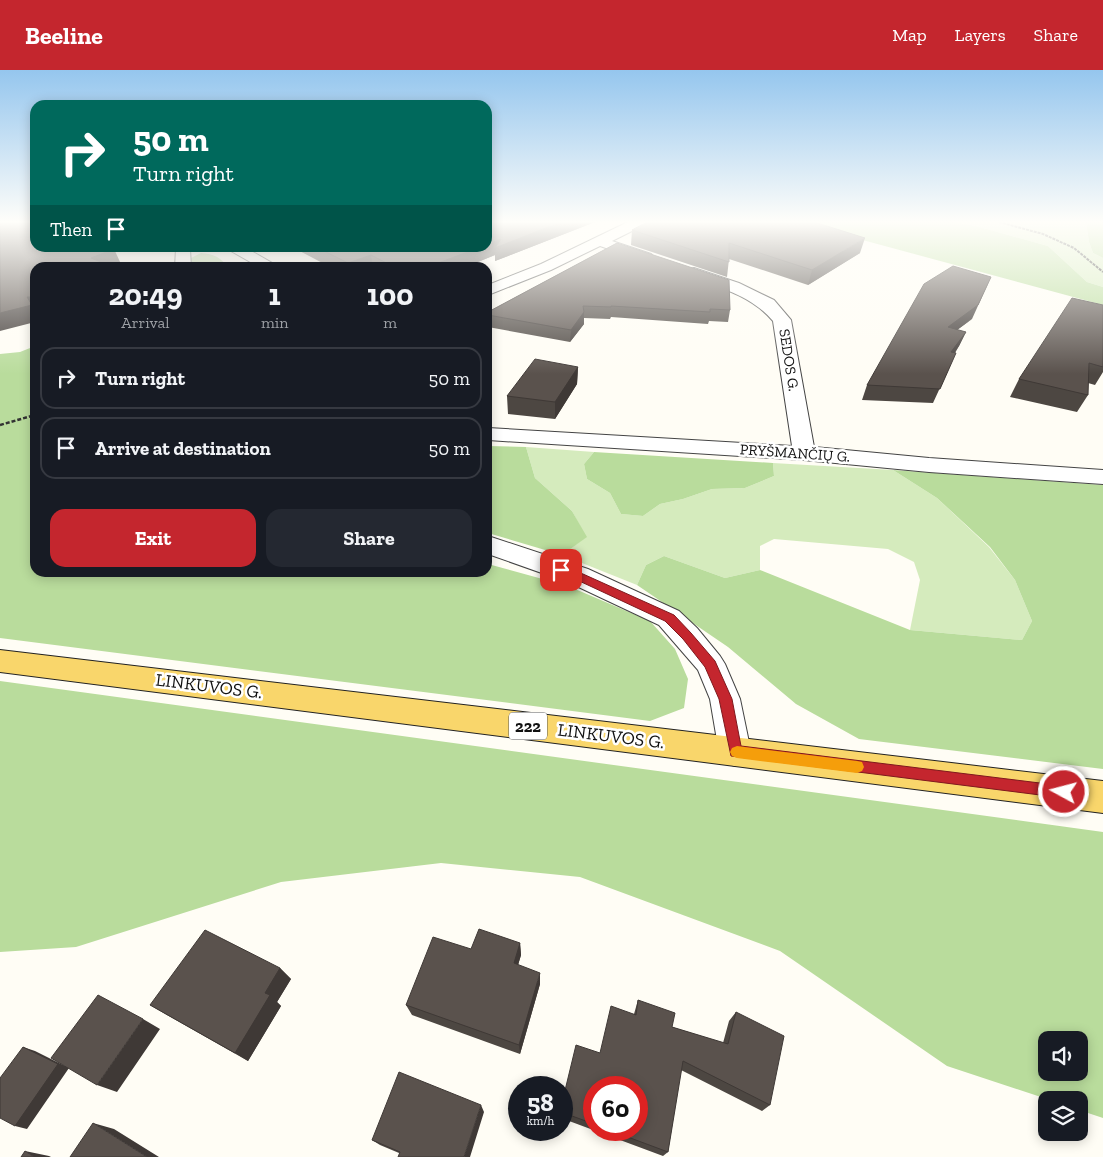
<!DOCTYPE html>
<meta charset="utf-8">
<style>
:root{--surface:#171b24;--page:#242831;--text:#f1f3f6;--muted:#9ea1a6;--line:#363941;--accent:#c4262e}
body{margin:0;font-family:"Zilla Slab",serif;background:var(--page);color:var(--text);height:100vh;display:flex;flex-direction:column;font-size:19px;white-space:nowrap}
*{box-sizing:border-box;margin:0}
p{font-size:16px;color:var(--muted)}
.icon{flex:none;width:28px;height:28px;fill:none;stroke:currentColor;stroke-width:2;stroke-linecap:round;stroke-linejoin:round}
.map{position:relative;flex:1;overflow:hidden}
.drawer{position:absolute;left:30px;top:192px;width:462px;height:315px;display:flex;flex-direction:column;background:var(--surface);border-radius:15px;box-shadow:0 2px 12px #0003}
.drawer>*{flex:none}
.top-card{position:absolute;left:30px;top:30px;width:462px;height:152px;border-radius:15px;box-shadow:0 2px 12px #0003;background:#00695c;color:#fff;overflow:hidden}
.fabs{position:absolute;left:1038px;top:961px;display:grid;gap:10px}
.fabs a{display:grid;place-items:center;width:50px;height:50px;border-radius:10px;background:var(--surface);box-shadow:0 2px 12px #0003;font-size:25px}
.speed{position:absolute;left:508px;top:1006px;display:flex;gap:10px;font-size:25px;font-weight:700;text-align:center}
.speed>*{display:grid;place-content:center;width:65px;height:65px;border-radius:50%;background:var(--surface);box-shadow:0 2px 12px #0003;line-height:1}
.speed small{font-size:12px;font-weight:400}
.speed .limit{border:8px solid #d22;background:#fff;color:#111}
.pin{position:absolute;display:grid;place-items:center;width:42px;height:42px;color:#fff;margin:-21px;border-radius:10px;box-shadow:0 2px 8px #0006}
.me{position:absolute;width:55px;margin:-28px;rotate:277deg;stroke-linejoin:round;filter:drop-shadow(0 0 4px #0008)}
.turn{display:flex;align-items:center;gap:18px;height:105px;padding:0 20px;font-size:22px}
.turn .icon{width:65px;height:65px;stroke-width:2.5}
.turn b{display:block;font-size:35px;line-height:42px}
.then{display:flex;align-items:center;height:48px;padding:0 20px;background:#0003;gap:10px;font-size:19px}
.eta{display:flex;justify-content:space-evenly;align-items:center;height:85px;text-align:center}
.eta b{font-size:30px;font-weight:700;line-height:35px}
.button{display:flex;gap:10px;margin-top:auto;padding:10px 20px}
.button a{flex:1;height:58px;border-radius:15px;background:var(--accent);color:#fff;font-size:20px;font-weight:700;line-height:58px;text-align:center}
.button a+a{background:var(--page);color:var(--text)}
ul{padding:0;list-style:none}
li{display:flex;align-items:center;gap:15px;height:62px;margin:0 10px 8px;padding:0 10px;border:2px solid var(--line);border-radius:15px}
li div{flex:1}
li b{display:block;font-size:19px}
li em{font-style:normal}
header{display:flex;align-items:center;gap:30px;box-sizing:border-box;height:70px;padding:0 25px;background:var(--accent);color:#fff}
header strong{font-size:24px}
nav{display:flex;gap:28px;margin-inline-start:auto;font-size:18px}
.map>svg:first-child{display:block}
.green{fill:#d5ebbd}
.forest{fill:#b9dc9c;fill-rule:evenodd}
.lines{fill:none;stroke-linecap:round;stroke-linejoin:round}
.minor-casing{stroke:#444;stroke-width:2}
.major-casing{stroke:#222;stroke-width:2}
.path-far1{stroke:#333;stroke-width:2;stroke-dasharray:3 1;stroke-linecap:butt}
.path{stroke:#333;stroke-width:2.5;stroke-dasharray:4 2;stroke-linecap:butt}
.minor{fill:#fff;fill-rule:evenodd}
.major{fill:#f9d66b;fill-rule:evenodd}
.wall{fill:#4d4742;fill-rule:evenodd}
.shaded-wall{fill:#3f3936}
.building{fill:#5a524d;stroke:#3f3936}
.route{fill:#c4262e;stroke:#7f191e}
.slow{fill:#f59e0b}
.labels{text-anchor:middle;stroke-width:5;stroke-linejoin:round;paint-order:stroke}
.far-street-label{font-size:15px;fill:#111;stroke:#fff}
.shield{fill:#fff;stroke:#585858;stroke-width:1}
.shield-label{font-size:16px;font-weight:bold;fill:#111}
.street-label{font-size:18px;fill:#111;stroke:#fff}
</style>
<header>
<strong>Beeline</strong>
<nav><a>Map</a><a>Layers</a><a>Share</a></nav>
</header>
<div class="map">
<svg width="1103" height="1087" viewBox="0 0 1103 1087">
<rect width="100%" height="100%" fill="#fffdf5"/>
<path class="green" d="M953,152H1086L1089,172L1093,183L1103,188V217L1087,212L1048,176L976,156Z
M526,377L594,382L584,394L587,409L610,423L621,444L643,446L660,434L683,429L712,419L745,418L774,406L773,393L893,400L937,428L989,477L1015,510L1032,551L1022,570L910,560L920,510L914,492L888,479L774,469L760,476V500L725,508L664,486L646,495L637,515L562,485L586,467L572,441L535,408Z"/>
<path class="forest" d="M796,152H953L976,156L1048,176L1087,212L1103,217V235Z
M1086,152H1103V188L1093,183L1089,172Z
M201,183C214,184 220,187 228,197H192L191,188Z
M35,276V502H488V494L568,516L650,551L675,579L688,609L684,638L650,651L0,568V284L20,282Z
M488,376L526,377L535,408L572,441L587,467L562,485L488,463Z
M594,382L773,393L774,406L745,418L712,419L683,429L660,434L643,446L621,444L610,423L587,409L584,394Z
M893,400L1103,415V699L859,669L796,634L728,577L637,515L646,495L664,486L725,508L760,500L910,560L1022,570L1032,551L1015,510L990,477L937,428Z
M0,611L1103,762V1048L1079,1040V1030H1050L947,996L780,881L580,807L441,793L281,812L76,877L0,882ZM1046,970H1079V1002H1046Z"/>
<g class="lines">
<defs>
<path id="minor" d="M628,152H646L644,155L612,171L651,184L654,187L651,190H641L600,176L551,200L488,225V215L541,194Z
M176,178H190L191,198H175Z
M229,178H246L281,198H261L231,181Z
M694,198L739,213L774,230L791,250L814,377L929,388L1103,400V414L929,402L804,390L488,370V358L792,376L773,251C752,226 719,217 688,206L686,203L688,200Z
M488,466L588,499L679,541L697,558L720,586L725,594L740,629L751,682L746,692L735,696L724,692L719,682L710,629L698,600L659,555L570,513L488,484Z"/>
<path id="major" d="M0,580L1103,711V743L0,602Z"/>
</defs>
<use href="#minor" class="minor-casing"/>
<use href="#major" class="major-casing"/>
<path class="path-far1" d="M999,152L1043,164L1074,178L1103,202"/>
<path class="path" d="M0,355L35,345"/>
<use href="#minor" class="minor"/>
<use href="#major" class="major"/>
</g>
<path class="wall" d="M595,152L495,191V185L463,198H332L294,178H488Z
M632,160L860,183L808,215L729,189L727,207L631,175Z
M617,173L730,240L728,252L709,251L708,254L611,247L610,249L584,248V254L570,272L488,257V242Z
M1103,235V302L1095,315L1088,313V325L1077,342L1010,327L1019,309Z
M972,249L957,260L966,262L959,276L955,283H956L933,333L862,330L867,315Z
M578,297L577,314L555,349L508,344L507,326Z
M520,873L521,885L518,895L540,914L520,984L412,945L406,935L471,879Z
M280,898L291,909L277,932L281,936L248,991L167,945L150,935Z
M638,930L672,957L723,973L729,951L736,942L770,1035L762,1041L681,1000L668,1082L663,1086L561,1048V1037L634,944ZM594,1018L636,1060H594Z
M484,1042L399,1083L380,1075L372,1070Z"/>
<path class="shaded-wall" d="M561,152H595L495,191V185L463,198H425L478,178H488V174L501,169Z
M865,168L860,183L808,215L812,200Z
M97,178H124L115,181L121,194L112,197L96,198L91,188Z
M371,185L373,198H349L348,193Z
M991,207L972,249L942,271L948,257Z
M27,227H35V252L0,261V243Z
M584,242V254L570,272L571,260Z
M966,262L959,276L945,296L951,282Z
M578,297L577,314L555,349V332Z
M520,873L521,885L515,905L514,893Z
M280,898L291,909L277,932L281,936L248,991L235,983L265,923Z
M540,903V914L520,984L519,975Z
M143,949L160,959L117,1022L97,1015Z
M23,977L35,981L69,998L27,1059L15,1056Z
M481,1035L484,1042L470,1087H464Z
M93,1053L114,1059L159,1087H147Z
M25,1081L49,1086L51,1087H34Z"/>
<path class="building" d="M0,152H35V178H110L114,179L91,188L111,196L110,198H35V227H27L32,235L0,243Z
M488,152H561L495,178L501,169L488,174Z
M647,152H814L865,168L812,200L729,173V192L632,160Z
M617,173L729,210L730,240L710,239V242L611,236V237L583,236L584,242L571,260L488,245V242Z
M318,178H478L425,198H396L371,185L348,193Z
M953,196L991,207L978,235L948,257L966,262L951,282L956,283L940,319L867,315L924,214Z
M1072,228L1103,235V297L1089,293L1088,325L1019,309Z
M535,289L578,297L555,332L507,326Z
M479,859L520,873L514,893L540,903L519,975L406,935L433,867L471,879Z
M205,860L280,898L265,923L270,925L235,983L150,935Z
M98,925L143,949L97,1015L51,988Z
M638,930L675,943L672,957L728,974L736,942L784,966L770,1035L683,991L668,1082L609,1060H636V1018H594V1054L561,1042V1037L576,975L600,983L611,936L636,945Z
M23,977L58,994L15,1056L0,1048V1008Z
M399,1002L481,1035L464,1087H398L400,1082L372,1070Z
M93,1053L147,1087H70Z
M25,1081L34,1087H21Z"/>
<linearGradient id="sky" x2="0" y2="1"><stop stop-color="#95c6ee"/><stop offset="0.5" stop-color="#fffefa"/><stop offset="1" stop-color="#fffefa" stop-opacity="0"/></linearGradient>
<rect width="1103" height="304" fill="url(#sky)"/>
<path class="route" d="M561,496L583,504L674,545L691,563L715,591L732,629L741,676L1064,716L1069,718L1071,722L1069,727L1064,728L731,686L719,629L705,597L683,569L665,551L575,509L557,503L555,500Z"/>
<path class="slow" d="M737,676L857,691L862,692L864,697L862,701L857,703L737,688L732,686L730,682L732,678Z"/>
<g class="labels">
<g class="far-street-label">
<text transform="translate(789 290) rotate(81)" y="5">SEDOS G.</text>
<text transform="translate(795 383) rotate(4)" y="5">PRYŠMANČIŲ G.</text>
</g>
<rect class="shield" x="509" y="642.5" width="38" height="27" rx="4"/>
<g class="shield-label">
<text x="528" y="662">222</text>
</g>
<g class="street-label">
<text transform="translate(209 616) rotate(7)" y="6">LINKUVOS G.</text>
<text transform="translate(611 666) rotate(7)" y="6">LINKUVOS G.</text>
</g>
</g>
</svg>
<div class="fabs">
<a><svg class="icon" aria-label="sound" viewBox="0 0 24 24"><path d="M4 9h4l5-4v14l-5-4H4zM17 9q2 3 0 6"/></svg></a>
<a><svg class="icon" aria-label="layers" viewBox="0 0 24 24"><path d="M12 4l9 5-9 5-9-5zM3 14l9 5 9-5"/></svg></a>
</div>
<div class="speed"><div>58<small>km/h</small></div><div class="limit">60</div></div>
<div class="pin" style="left:561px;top:500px;background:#d93025"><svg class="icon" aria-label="arrive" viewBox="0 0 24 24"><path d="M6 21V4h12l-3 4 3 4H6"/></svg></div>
<svg class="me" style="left:1064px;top:722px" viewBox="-20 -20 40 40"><circle r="17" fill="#c4262e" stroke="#fff" stroke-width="3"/><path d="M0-11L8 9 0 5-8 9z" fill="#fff"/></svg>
<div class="top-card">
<div class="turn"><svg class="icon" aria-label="right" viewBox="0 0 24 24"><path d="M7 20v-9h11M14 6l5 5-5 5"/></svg><div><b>50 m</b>Turn right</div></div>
<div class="then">Then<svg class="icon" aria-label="arrive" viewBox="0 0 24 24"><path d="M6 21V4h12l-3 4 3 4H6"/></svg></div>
</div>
<section class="drawer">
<div class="eta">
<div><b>20:49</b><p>Arrival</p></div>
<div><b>1</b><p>min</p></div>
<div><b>100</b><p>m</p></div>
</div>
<ul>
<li><svg class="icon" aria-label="right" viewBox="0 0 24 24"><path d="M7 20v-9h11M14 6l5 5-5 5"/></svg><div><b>Turn right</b></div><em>50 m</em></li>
<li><svg class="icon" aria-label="arrive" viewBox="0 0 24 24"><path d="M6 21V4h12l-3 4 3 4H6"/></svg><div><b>Arrive at destination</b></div><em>50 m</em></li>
</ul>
<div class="button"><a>Exit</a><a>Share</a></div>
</section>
</div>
